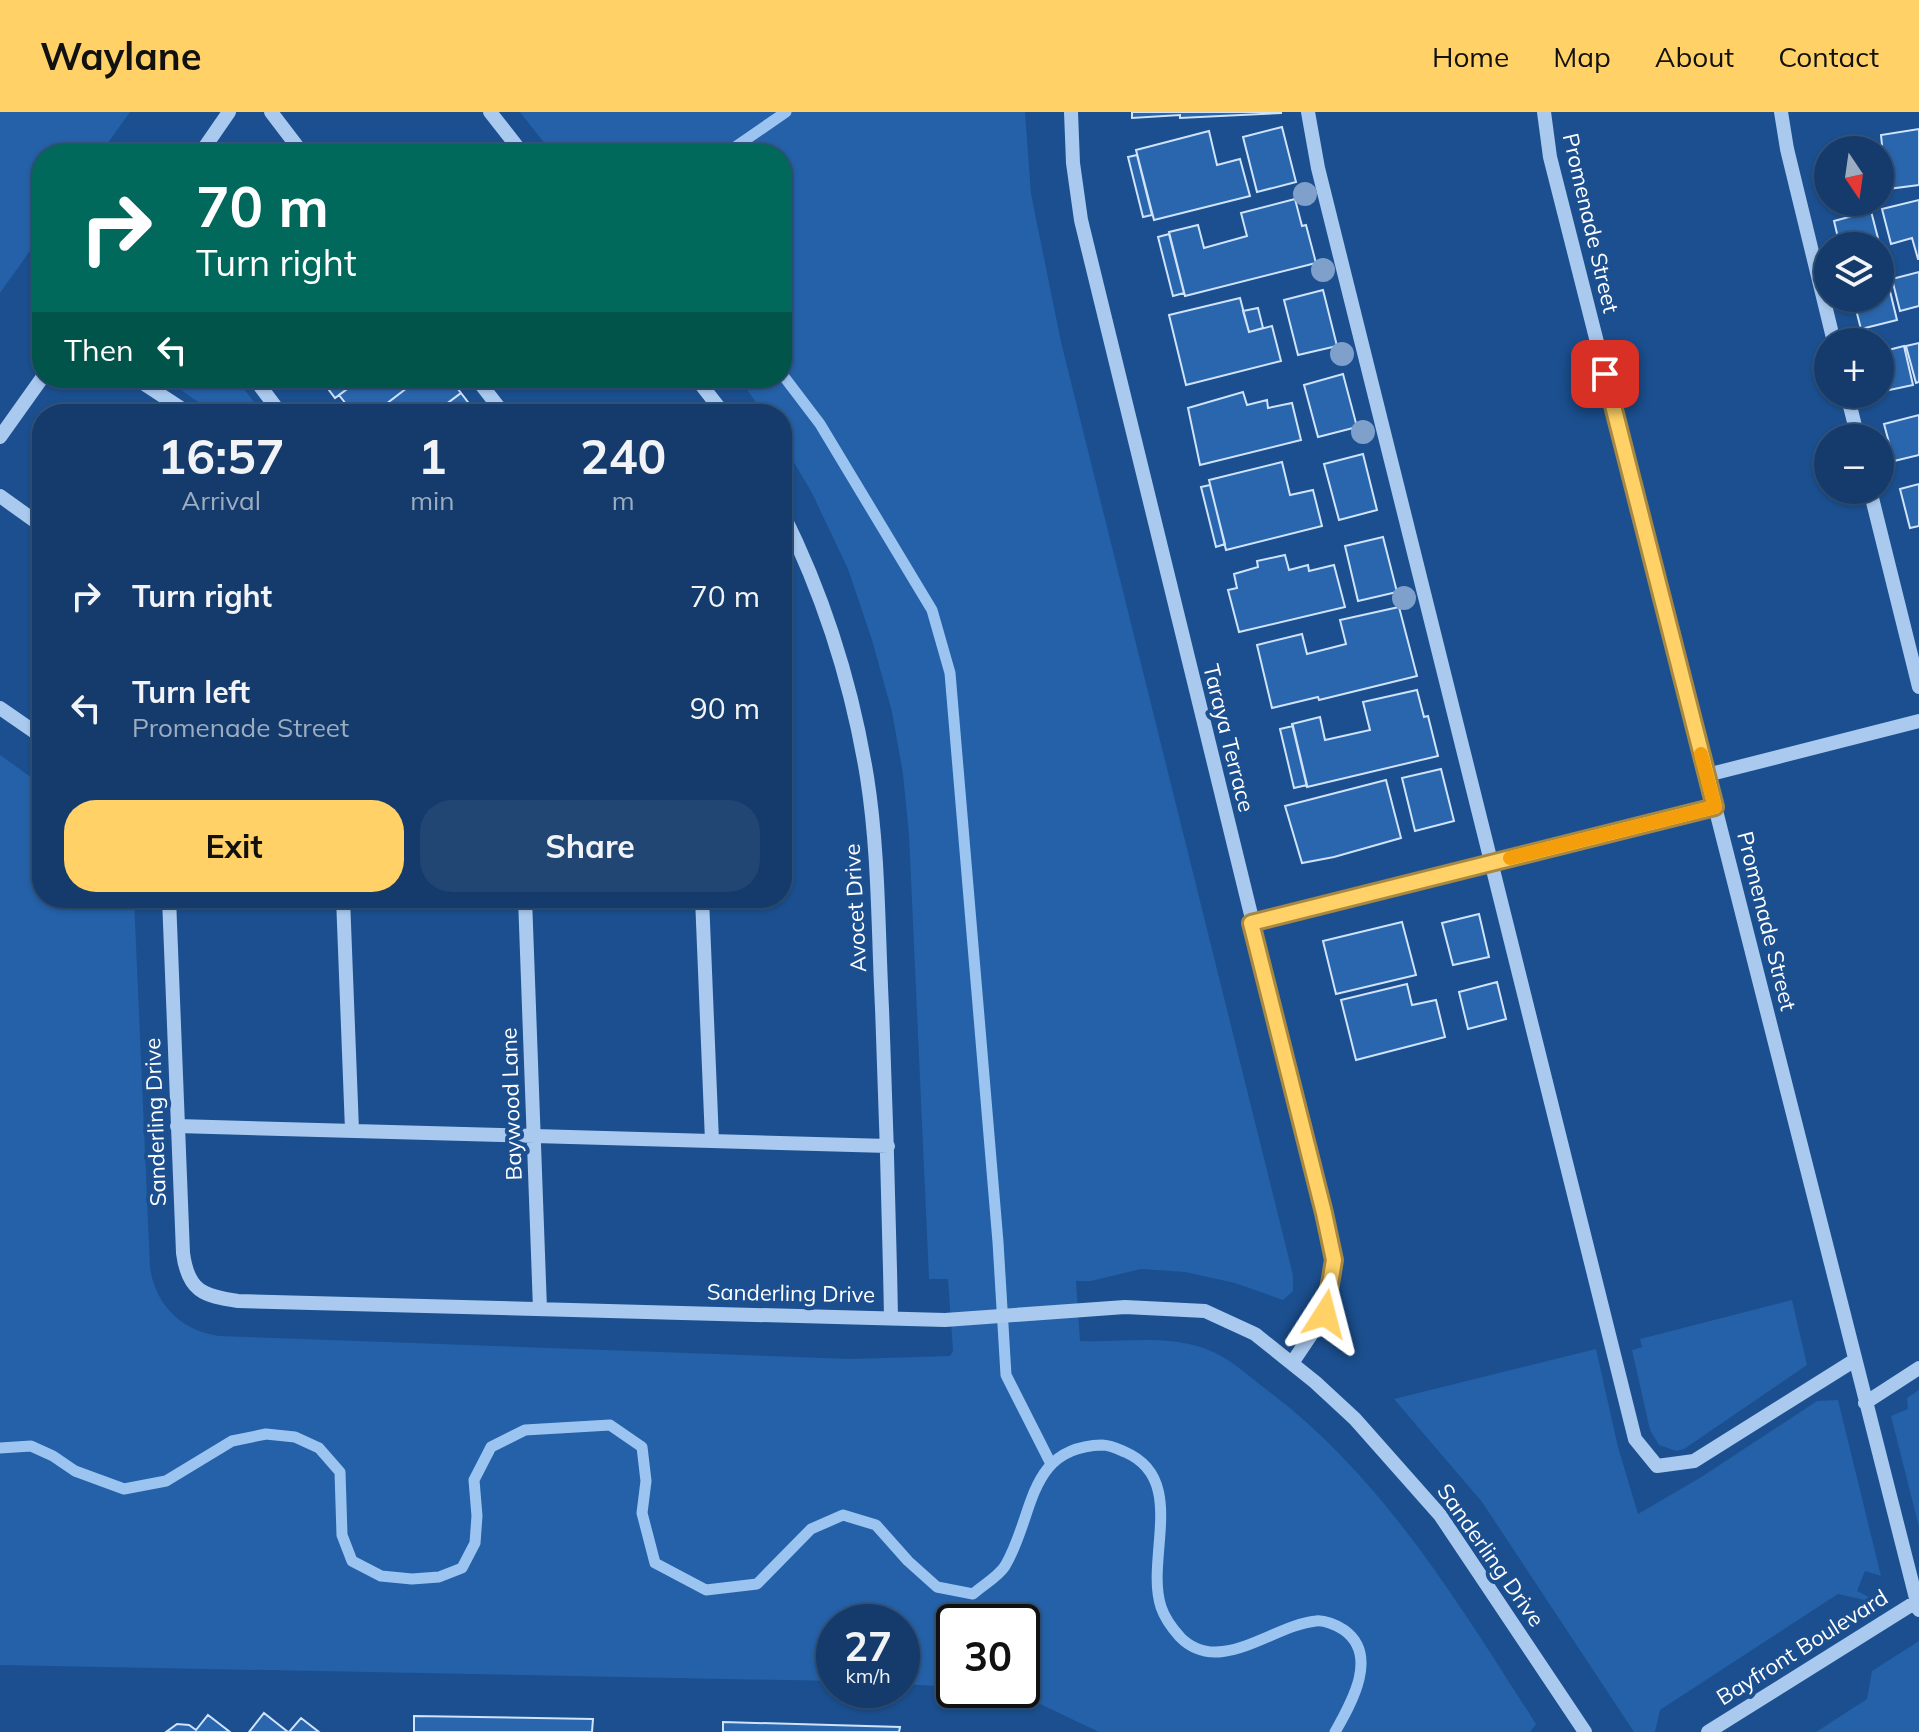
<!DOCTYPE html>
<meta charset="utf-8">
<style>
:root{--surface:#143b6b;--page:#214673;--text:#f1f3f6;--muted:#9dadc1;--line:#33557e;--accent:#ffd166}
body{margin:0;font-family:Mulish,sans-serif;background:var(--page);color:var(--text);height:100vh;display:flex;flex-direction:column;font-size:30px;white-space:nowrap}
*{box-sizing:border-box;margin:0}
p{font-size:26px;color:var(--muted)}
.icon{flex:none;width:44px;height:44px;fill:none;stroke:currentColor;stroke-width:2;stroke-linecap:round;stroke-linejoin:round}
.map{position:relative;flex:1;overflow:hidden}
.side{position:absolute;left:32px;top:292px;width:760px;height:504px;display:flex;flex-direction:column;background:var(--surface);border-radius:32px;box-shadow:0 2px 6px #0004,0 0 0 2px var(--line)}
.side>*{flex:none}
.banner{position:absolute;left:32px;top:32px;width:760px;height:244px;border-radius:32px;box-shadow:0 2px 6px #0004,0 0 0 2px var(--line);background:#00695c;color:#fff;overflow:hidden}
.needle{width:52px;rotate:167deg}
.controls{position:absolute;left:1814px;top:24px;display:grid;gap:16px}
.controls a{display:grid;place-items:center;width:80px;height:80px;border-radius:50%;background:var(--surface);box-shadow:0 2px 6px #0004,0 0 0 2px var(--line);font-size:40px}
.speed{position:absolute;left:816px;top:1492px;display:flex;gap:16px;font-size:40px;font-weight:700;text-align:center}
.speed>*{display:grid;place-content:center;width:104px;height:104px;border-radius:50%;background:var(--surface);box-shadow:0 2px 6px #0004,0 0 0 2px var(--line);line-height:1}
.speed small{font-size:20px;font-weight:400}
.speed .limit{border:4px solid #111;border-radius:12px;background:#fff;color:#111}
.pin{position:absolute;display:grid;place-items:center;width:68px;height:68px;color:#fff;margin:-34px;border-radius:16px;box-shadow:0 4px 12px #0006}
.me{position:absolute;width:88px;margin:-44px;rotate:9deg;stroke-linejoin:round;filter:drop-shadow(0 0 6px #0008)}
.turn{display:flex;align-items:center;gap:28px;height:168px;padding:0 32px;font-size:36px}
.turn .icon{width:104px;height:104px;stroke-width:2.5}
.turn b{display:block;font-size:56px;line-height:68px}
.then{display:flex;align-items:center;height:76px;padding:0 32px;background:#0003;gap:16px;font-size:30px}
.eta{display:flex;justify-content:space-evenly;align-items:center;height:136px;text-align:center}
.eta b{font-size:48px;font-weight:700;line-height:56px}
.primary-button{display:flex;gap:16px;margin-top:auto;padding:16px 32px}
.primary-button a{flex:1;height:92px;border-radius:32px;background:var(--accent);color:#111;font-size:32px;font-weight:700;line-height:92px;text-align:center}
.primary-button a+a{background:var(--page);color:var(--text)}
ul{padding:0;list-style:none}
li{display:flex;align-items:center;gap:24px;height:112px;padding:0 32px}
li div{flex:1}
li b{display:block;font-size:30px}
li em{font-style:normal}
header{display:flex;align-items:center;gap:48px;box-sizing:border-box;height:112px;padding:0 40px;background:var(--accent);color:#111}
header strong{font-size:38px}
nav{display:flex;gap:44px;margin-inline-start:auto;font-size:28px}
.map>svg:first-child{display:block}
.green{fill:#2461a8}
.lines{fill:none;stroke-linecap:round;stroke-linejoin:round}
.stream{stroke:#9cc4f0;stroke-width:11}
.building{fill:#2a66ad;stroke:#cfe3fa;stroke-width:2}
.minor{stroke:#a9c9ee;stroke-width:14}
.tree{fill:#7ea0ca}
.route-casing{stroke:#a68842;stroke-width:20}
.route{stroke:#ffd166;stroke-width:14}
.slow{stroke:#f59e0b;stroke-width:14}
.labels{text-anchor:middle;stroke-width:8;stroke-linejoin:round;paint-order:stroke}
.street-label{font-size:22px;fill:#fff;stroke:#1b4f8f}
</style>
<header>
<strong>Waylane</strong>
<nav><a>Home</a><a>Map</a><a>About</a><a>Contact</a></nav>
</header>
<div class="map">
<svg width="1919" height="1620" viewBox="0 0 1919 1620">
<rect width="100%" height="100%" fill="#1b4f8f"/>
<path class="green" d="M0,0H130L100,42H42V122L0,181Z
M520,0H1025L1031,82L1061,230L1293,1163V1179L1283,1188L1235,1171L1185,1160L1141,1157L1091,1169H1076L1080,1229C1121,1231 1166,1222 1206,1237C1229,1245 1248,1264 1267,1278C1384,1366 1458,1491 1536,1612L1530,1620H1099L1038,1591L999,1578H1022V1510H954V1575L902,1572V1510H834V1569L0,1553V643L42,673V786H134L150,1155C155,1193 182,1219 219,1224L851,1247L950,1244L953,1239L948,1167H929L909,723L903,662L892,600L872,528L848,457L812,381L782,330V302H764L739,266H782V42H553Z
M164,266H236L263,302H215Z
M1792,1188L1807,1253L1684,1337L1676,1339L1659,1333L1650,1318L1632,1238L1642,1235L1640,1227Z
M1596,1237L1618,1335L1638,1402L1703,1364L1817,1289L1838,1288L1881,1464L1865,1459L1857,1479L1871,1486L1869,1489L1838,1482L1660,1598L1655,1620H1634L1482,1390L1394,1287Z
M1919,1278V1415L1891,1304L1908,1297L1907,1286Z
M1919,1529V1620H1816L1867,1587L1872,1559Z"/>
<g class="lines">
<path class="stream" d="M725,42L786,0
M782,262L820,312L932,498L950,561L998,1130L1006,1263L1050,1350
M0,1336L31,1334L53,1344L75,1359L124,1377L166,1369L232,1329L266,1322L295,1325L319,1336L340,1360L342,1423L352,1449L381,1464L412,1467L439,1465L462,1456L475,1431L477,1404L474,1368L491,1335L525,1318L610,1313L642,1335L646,1369L642,1401L655,1451L706,1478L757,1472L811,1417L843,1403L876,1413L908,1449L937,1475L973,1482C983,1473 998,1465 1005,1454C1035,1404 1026,1335 1102,1333C1110,1333 1118,1337 1125,1340C1188,1367 1145,1446 1161,1495C1165,1507 1171,1515 1180,1525C1219,1565 1273,1513 1316,1509C1324,1508 1337,1513 1344,1518C1379,1543 1352,1590 1335,1620"/>
</g>
<path class="building" d="M1132,0H1281V1L1180,6V3L1132,6Z
M1282,15L1296,70L1257,80L1243,25Z
M1919,17V73L1880,78V38L1861,36L1882,33L1881,23Z
M1209,19L1217,53L1240,47L1250,84L1154,108L1136,38Z
M1137,43L1152,103L1143,105L1128,45Z
M1295,87L1302,114L1306,113L1316,151L1185,184L1169,120L1198,113L1204,136L1247,124L1241,101Z
M1919,88V147H1918L1912,126L1891,132L1882,97Z
M1871,99L1880,134H1840L1834,109Z
M1169,122L1184,181L1173,184L1158,125Z
M1919,160V194L1900,199L1892,167Z
M1887,167L1897,208L1861,217L1853,186H1880V169Z
M1323,178L1337,234L1298,243L1284,188Z
M1240,186L1249,220L1272,214L1281,249L1186,273L1169,203Z
M1258,196L1263,216L1249,220L1243,199Z
M1919,231V270L1916,271L1906,234Z
M1904,234L1913,273L1880,280V240Z
M1343,262L1357,315L1318,325L1304,273Z
M320,266H362L335,286Z
M362,266H420L373,302H347L342,295L346,292L339,283Z
M420,266H449L461,281L433,302H373Z
M1243,280L1247,293L1267,288L1268,296L1292,291L1301,328L1200,353L1188,296Z
M461,281L477,302H433Z
M1919,303V343L1894,349L1884,312Z
M1363,342L1377,398L1339,408L1324,352Z
M1282,350L1290,383L1313,378L1322,414L1226,438L1209,368Z
M1919,372V414L1910,416L1900,377Z
M1210,373L1225,432L1216,435L1201,375Z
M1383,425L1397,480L1358,489L1345,434Z
M1285,443L1289,458L1308,453L1309,459L1334,453L1345,495L1239,520L1228,478L1237,476L1234,462L1258,455L1257,449Z
M1399,495L1417,564L1319,588L1318,585L1272,596L1257,533L1302,522L1307,542L1346,532L1340,508Z
M1417,578L1424,605L1428,604L1438,644L1307,675L1292,612L1320,605L1325,628L1370,618L1363,590Z
M1293,614L1307,673L1294,676L1280,617Z
M1441,657L1454,709L1415,719L1402,666Z
M1386,668L1401,726L1334,745L1302,751L1285,694Z
M1479,802L1489,845L1453,853L1442,811Z
M1402,810L1416,863L1336,882L1323,829Z
M1497,870L1506,907L1468,917L1459,880Z
M1407,872L1412,893L1436,888L1445,925L1356,948L1341,888Z
M264,1601L288,1620H249Z
M208,1603L230,1620H166L177,1612L189,1613L196,1618Z
M414,1604L593,1607L592,1620H414Z
M301,1606L319,1620H289Z
M723,1610L900,1615L899,1620H723Z"/>
<g class="lines">
<path class="minor" d="M271,0L303,42
M490,0L523,42
M1071,0L1073,51L1081,108L1324,1101L1334,1148L1325,1202L1292,1251
M1308,0L1318,56L1635,1327L1657,1354L1694,1349L1855,1248
M1544,0L1550,45L1919,1498
M1781,0L1787,37L1834,230
M200,42L229,0
M135,266L190,302
M254,266L281,302
M476,266L504,302
M696,266L724,302
M1847,282L1858,326
M0,325L42,266
M1870,378L1919,575
M0,384L42,414
M782,400C824,484 852,573 867,665C879,741 878,819 882,896C886,999 889,1102 891,1205
M0,596L42,625
M1707,663L1919,609
M169,786L183,1141C188,1179 203,1184 238,1189L945,1208L1125,1195L1205,1199L1255,1222L1315,1270L1355,1307L1440,1403L1585,1620
M343,786L352,1018
M525,786L540,1197
M702,786L712,1029
M1251,811L1715,695
M177,1014L888,1034
M1865,1291L1919,1256
M1708,1620L1919,1488"/>
</g>
<g class="tree">
<circle cx="1305" cy="82" r="12"/>
<circle cx="1323" cy="158" r="12"/>
<circle cx="1342" cy="242" r="12"/>
<circle cx="1363" cy="320" r="12"/>
<circle cx="1404" cy="486" r="12"/>
</g>
<g class="lines">
<defs>
<path id="route" d="M1325,1202L1334,1148L1324,1101L1251,811L1715,695L1605,262"/>
</defs>
<use href="#route" class="route-casing"/>
<use href="#route" class="route"/>
<path class="slow" d="M1510,746L1715,695L1701,642"/>
</g>
<g class="labels">
<g class="street-label">
<text transform="translate(1591 111) rotate(77)" y="8">Promenade Street</text>
<text transform="translate(1229 626) rotate(76)" y="8">Taraya Terrace</text>
<text transform="translate(855 796) rotate(-93)" y="8">Avocet Drive</text>
<text transform="translate(1767 809) rotate(76)" y="8">Promenade Street</text>
<text transform="translate(511 992) rotate(-92)" y="8">Baywood Lane</text>
<text transform="translate(155 1010) rotate(-92)" y="8">Sanderling Drive</text>
<text transform="translate(791 1181) rotate(1)" y="8">Sanderling Drive</text>
<text transform="translate(1491 1443) rotate(55)" y="8">Sanderling Drive</text>
<text transform="translate(1802 1535) rotate(-32)" y="8">Bayfront Boulevard</text>
</g>
</g>
</svg>
<div class="controls">
<a><svg class="needle" viewBox="-14 -14 28 28"><path d="M0-13l5 13h-10z" fill="#e53935"/><path d="M0 13l5-13h-10z" fill="#9dadc1"/></svg></a>
<a><svg class="icon" aria-label="layers" viewBox="0 0 24 24"><path d="M12 4l9 5-9 5-9-5zM3 14l9 5 9-5"/></svg></a>
<a>+</a>
<a>−</a>
</div>
<div class="speed"><div>27<small>km/h</small></div><div class="limit">30</div></div>
<div class="pin" style="left:1605px;top:262px;background:#d93025"><svg class="icon" aria-label="arrive" viewBox="0 0 24 24"><path d="M6 21V4h12l-3 4 3 4H6"/></svg></div>
<svg class="me" style="left:1325px;top:1202px" viewBox="-20 -20 40 40"><path d="M0-17L14 15 0 8-14 15z" fill="#ffd166" stroke="#fff" stroke-width="4"/></svg>
<div class="banner">
<div class="turn"><svg class="icon" aria-label="right" viewBox="0 0 24 24"><path d="M7 20v-9h11M14 6l5 5-5 5"/></svg><div><b>70 m</b>Turn right</div></div>
<div class="then">Then<svg class="icon" aria-label="left" viewBox="0 0 24 24"><path d="M17 20v-9H6M10 6l-5 5 5 5"/></svg></div>
</div>
<section class="side">
<div class="eta">
<div><b>16:57</b><p>Arrival</p></div>
<div><b>1</b><p>min</p></div>
<div><b>240</b><p>m</p></div>
</div>
<ul>
<li><svg class="icon" aria-label="right" viewBox="0 0 24 24"><path d="M7 20v-9h11M14 6l5 5-5 5"/></svg><div><b>Turn right</b></div><em>70 m</em></li>
<li><svg class="icon" aria-label="left" viewBox="0 0 24 24"><path d="M17 20v-9H6M10 6l-5 5 5 5"/></svg><div><b>Turn left</b><p>Promenade Street</p></div><em>90 m</em></li>
</ul>
<div class="primary-button"><a>Exit</a><a>Share</a></div>
</section>
</div>
